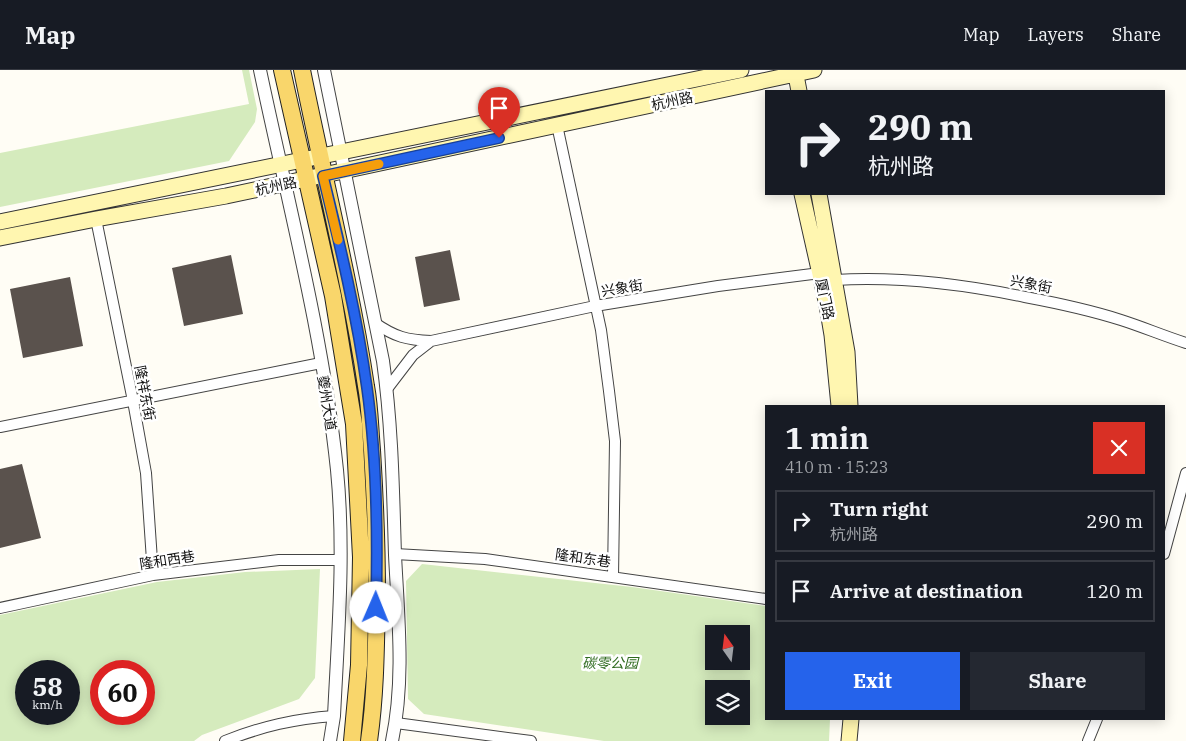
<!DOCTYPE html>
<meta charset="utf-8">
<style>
:root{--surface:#171b24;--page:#242831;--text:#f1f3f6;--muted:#9ea1a6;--line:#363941;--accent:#2563eb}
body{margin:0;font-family:"IBM Plex Serif","Noto Sans SC",serif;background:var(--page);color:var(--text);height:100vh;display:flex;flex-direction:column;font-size:19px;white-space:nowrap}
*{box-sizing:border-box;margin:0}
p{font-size:16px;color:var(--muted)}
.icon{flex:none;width:28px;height:28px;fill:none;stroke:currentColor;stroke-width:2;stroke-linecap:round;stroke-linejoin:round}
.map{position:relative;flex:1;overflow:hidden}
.panel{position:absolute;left:765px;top:335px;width:400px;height:315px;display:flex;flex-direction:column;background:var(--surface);border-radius:0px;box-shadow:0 2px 12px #0003}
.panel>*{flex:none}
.hud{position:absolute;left:765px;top:20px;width:400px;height:105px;border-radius:0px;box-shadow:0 2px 12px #0003;background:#171b24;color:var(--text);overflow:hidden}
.needle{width:32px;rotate:346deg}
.tools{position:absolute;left:705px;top:555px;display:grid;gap:10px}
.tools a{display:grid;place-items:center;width:45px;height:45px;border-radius:0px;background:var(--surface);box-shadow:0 2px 12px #0003;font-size:25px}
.speed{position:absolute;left:15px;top:590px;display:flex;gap:10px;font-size:25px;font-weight:700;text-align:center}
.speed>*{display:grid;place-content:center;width:65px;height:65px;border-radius:50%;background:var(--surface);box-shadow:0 2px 12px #0003;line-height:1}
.speed small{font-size:12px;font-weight:400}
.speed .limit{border:8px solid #d22;background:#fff;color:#111}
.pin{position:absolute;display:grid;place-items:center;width:42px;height:42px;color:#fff;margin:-51px -21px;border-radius:50% 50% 50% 0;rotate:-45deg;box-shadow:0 0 5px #0007}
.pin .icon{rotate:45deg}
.me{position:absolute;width:55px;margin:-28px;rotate:1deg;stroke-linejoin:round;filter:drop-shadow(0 0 4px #0008)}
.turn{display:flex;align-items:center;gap:18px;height:105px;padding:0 20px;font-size:22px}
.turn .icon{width:65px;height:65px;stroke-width:2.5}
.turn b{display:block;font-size:35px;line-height:42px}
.round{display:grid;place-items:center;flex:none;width:52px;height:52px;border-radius:0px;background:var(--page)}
.overview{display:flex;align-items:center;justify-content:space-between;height:85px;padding:0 20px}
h1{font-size:30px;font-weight:700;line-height:38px}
.button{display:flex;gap:10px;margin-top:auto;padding:10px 20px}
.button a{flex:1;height:58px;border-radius:0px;background:var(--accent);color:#fff;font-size:20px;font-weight:700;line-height:58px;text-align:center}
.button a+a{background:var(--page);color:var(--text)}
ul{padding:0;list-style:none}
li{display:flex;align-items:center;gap:15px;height:62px;margin:0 10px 8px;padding:0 10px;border:2px solid var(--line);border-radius:0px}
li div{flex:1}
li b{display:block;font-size:19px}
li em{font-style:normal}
header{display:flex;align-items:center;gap:30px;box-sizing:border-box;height:70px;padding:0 25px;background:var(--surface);border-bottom:1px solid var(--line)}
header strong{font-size:24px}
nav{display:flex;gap:28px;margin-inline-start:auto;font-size:18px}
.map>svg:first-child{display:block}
.green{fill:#d5ebbd;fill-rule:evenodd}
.building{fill:#5a524d}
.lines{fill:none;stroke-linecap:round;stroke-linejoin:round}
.minor-casing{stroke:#444;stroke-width:12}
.tertiary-casing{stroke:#444;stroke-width:14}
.secondary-casing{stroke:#333;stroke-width:17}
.primary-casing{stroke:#222;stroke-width:18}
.minor{stroke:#fff;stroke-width:10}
.tertiary{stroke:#fff;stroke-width:12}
.secondary{stroke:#fff6b0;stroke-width:15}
.primary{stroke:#f9d66b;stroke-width:16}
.route-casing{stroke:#184099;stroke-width:12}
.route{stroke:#2563eb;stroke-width:9}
.slow{stroke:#f59e0b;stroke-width:9}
.labels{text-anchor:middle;stroke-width:5;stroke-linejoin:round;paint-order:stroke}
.street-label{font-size:14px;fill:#111;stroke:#fff}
.park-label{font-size:14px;font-style:italic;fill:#2f6b1f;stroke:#fff}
</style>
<header>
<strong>Map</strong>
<nav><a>Map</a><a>Layers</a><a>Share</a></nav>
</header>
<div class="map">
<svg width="1186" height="671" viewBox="0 0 1186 671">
<rect width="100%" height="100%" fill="#fffdf5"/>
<path class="green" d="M242,0H249L257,39L255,52L229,91L0,137V83L249,34Z
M422,494L632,517L766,536V649H830L829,671H604L424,644L408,629L406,511ZM714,564H741V591H714ZM714,619H741V646H714Z
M320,499L315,608L299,629L202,665L194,671H0V545L157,512L245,502ZM26,601H69V644H26ZM101,601H144V644H101Z"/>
<path class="building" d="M450,180L460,230L424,237L415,187Z
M231,185L243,244L184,256L172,198Z
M70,207L83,276L23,288L10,219Z
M22,394L41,468L0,478V399Z"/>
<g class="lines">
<defs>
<path id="minor" d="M557,55L601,260L609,321L615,371L613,507
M96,149L133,331L146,403L153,505
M835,210C899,206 962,214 1025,227C1057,233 1090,240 1121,250C1143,257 1164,266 1186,273
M375,253C395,267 407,270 431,271L413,285L387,319
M431,271L595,236L718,216L820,203
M0,357L321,293
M395,484L485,489L766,529
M1164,484L1186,403
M0,538L153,505L279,490H341
M396,653L531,671
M225,671C263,656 294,649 334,646
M1088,671L1097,649"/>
<path id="tertiary" d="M260,0C288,133 323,265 337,400C345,482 338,564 334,646L330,671
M324,0L383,291C392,355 393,420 395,485C398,546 405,610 392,671"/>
<path id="secondary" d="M795,0L799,21
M802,124L827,235L832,265L839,336
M819,124L847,282L850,336
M0,152L741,0
M0,168L96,149L226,126L814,0
M849,671L851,649"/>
<path id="primary" d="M282,0L333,226L354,354L361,487L359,595L352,671
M302,0C323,105 350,210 366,316C370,337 370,358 372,380C375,428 377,475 377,524C376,573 376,622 369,671"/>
</defs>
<use href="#minor" class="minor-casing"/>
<use href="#tertiary" class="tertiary-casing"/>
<use href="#secondary" class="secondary-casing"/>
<use href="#primary" class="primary-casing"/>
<use href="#minor" class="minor"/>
<use href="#tertiary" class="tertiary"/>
<use href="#secondary" class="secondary"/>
<use href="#primary" class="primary"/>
</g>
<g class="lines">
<defs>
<path id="route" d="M376,538C378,465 377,390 367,318C357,246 340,175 323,106L499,68"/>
</defs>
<use href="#route" class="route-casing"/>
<use href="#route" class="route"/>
<path class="slow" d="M338,170L323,106L379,94"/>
</g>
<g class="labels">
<g class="street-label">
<text transform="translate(672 31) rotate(-12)" y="5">杭州路</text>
<text transform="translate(276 116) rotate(-12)" y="5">杭州路</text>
<text transform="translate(1031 214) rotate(11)" y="5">兴象街</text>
<text transform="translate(622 218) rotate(-9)" y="5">兴象街</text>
<text transform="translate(825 229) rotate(78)" y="5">厦门路</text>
<text transform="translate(145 323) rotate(79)" y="5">隆祥东街</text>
<text transform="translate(327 333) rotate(81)" y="5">夔州大道</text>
<text transform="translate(583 488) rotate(8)" y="5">隆和东巷</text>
<text transform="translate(167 490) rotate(-9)" y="5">隆和西巷</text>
</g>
<g class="park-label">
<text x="610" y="598">碳零公园</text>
</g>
</g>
</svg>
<div class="tools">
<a><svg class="needle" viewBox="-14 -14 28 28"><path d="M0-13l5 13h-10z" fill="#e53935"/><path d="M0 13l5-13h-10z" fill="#9ea1a6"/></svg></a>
<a><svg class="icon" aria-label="layers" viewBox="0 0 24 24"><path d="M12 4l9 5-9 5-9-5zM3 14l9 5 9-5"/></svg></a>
</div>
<div class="speed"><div>58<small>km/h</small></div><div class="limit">60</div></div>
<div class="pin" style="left:499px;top:68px;background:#d93025"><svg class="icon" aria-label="arrive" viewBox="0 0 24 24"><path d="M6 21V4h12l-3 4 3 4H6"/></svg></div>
<svg class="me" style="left:376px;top:538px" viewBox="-20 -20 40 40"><circle r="19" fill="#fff"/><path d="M0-13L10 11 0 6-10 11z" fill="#2563eb"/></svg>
<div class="hud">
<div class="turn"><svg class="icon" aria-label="right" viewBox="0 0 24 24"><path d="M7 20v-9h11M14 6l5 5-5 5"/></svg><div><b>290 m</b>杭州路</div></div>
</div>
<section class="panel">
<div class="overview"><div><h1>1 min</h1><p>410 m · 15:23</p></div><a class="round" style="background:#d93025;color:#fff"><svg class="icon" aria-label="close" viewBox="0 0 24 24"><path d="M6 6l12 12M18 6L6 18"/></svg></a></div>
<ul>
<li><svg class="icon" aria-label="right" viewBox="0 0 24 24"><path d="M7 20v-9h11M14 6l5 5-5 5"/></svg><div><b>Turn right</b><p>杭州路</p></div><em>290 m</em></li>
<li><svg class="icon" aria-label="arrive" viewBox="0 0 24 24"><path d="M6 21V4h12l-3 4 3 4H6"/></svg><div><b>Arrive at destination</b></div><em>120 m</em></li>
</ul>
<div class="button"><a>Exit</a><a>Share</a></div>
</section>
</div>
